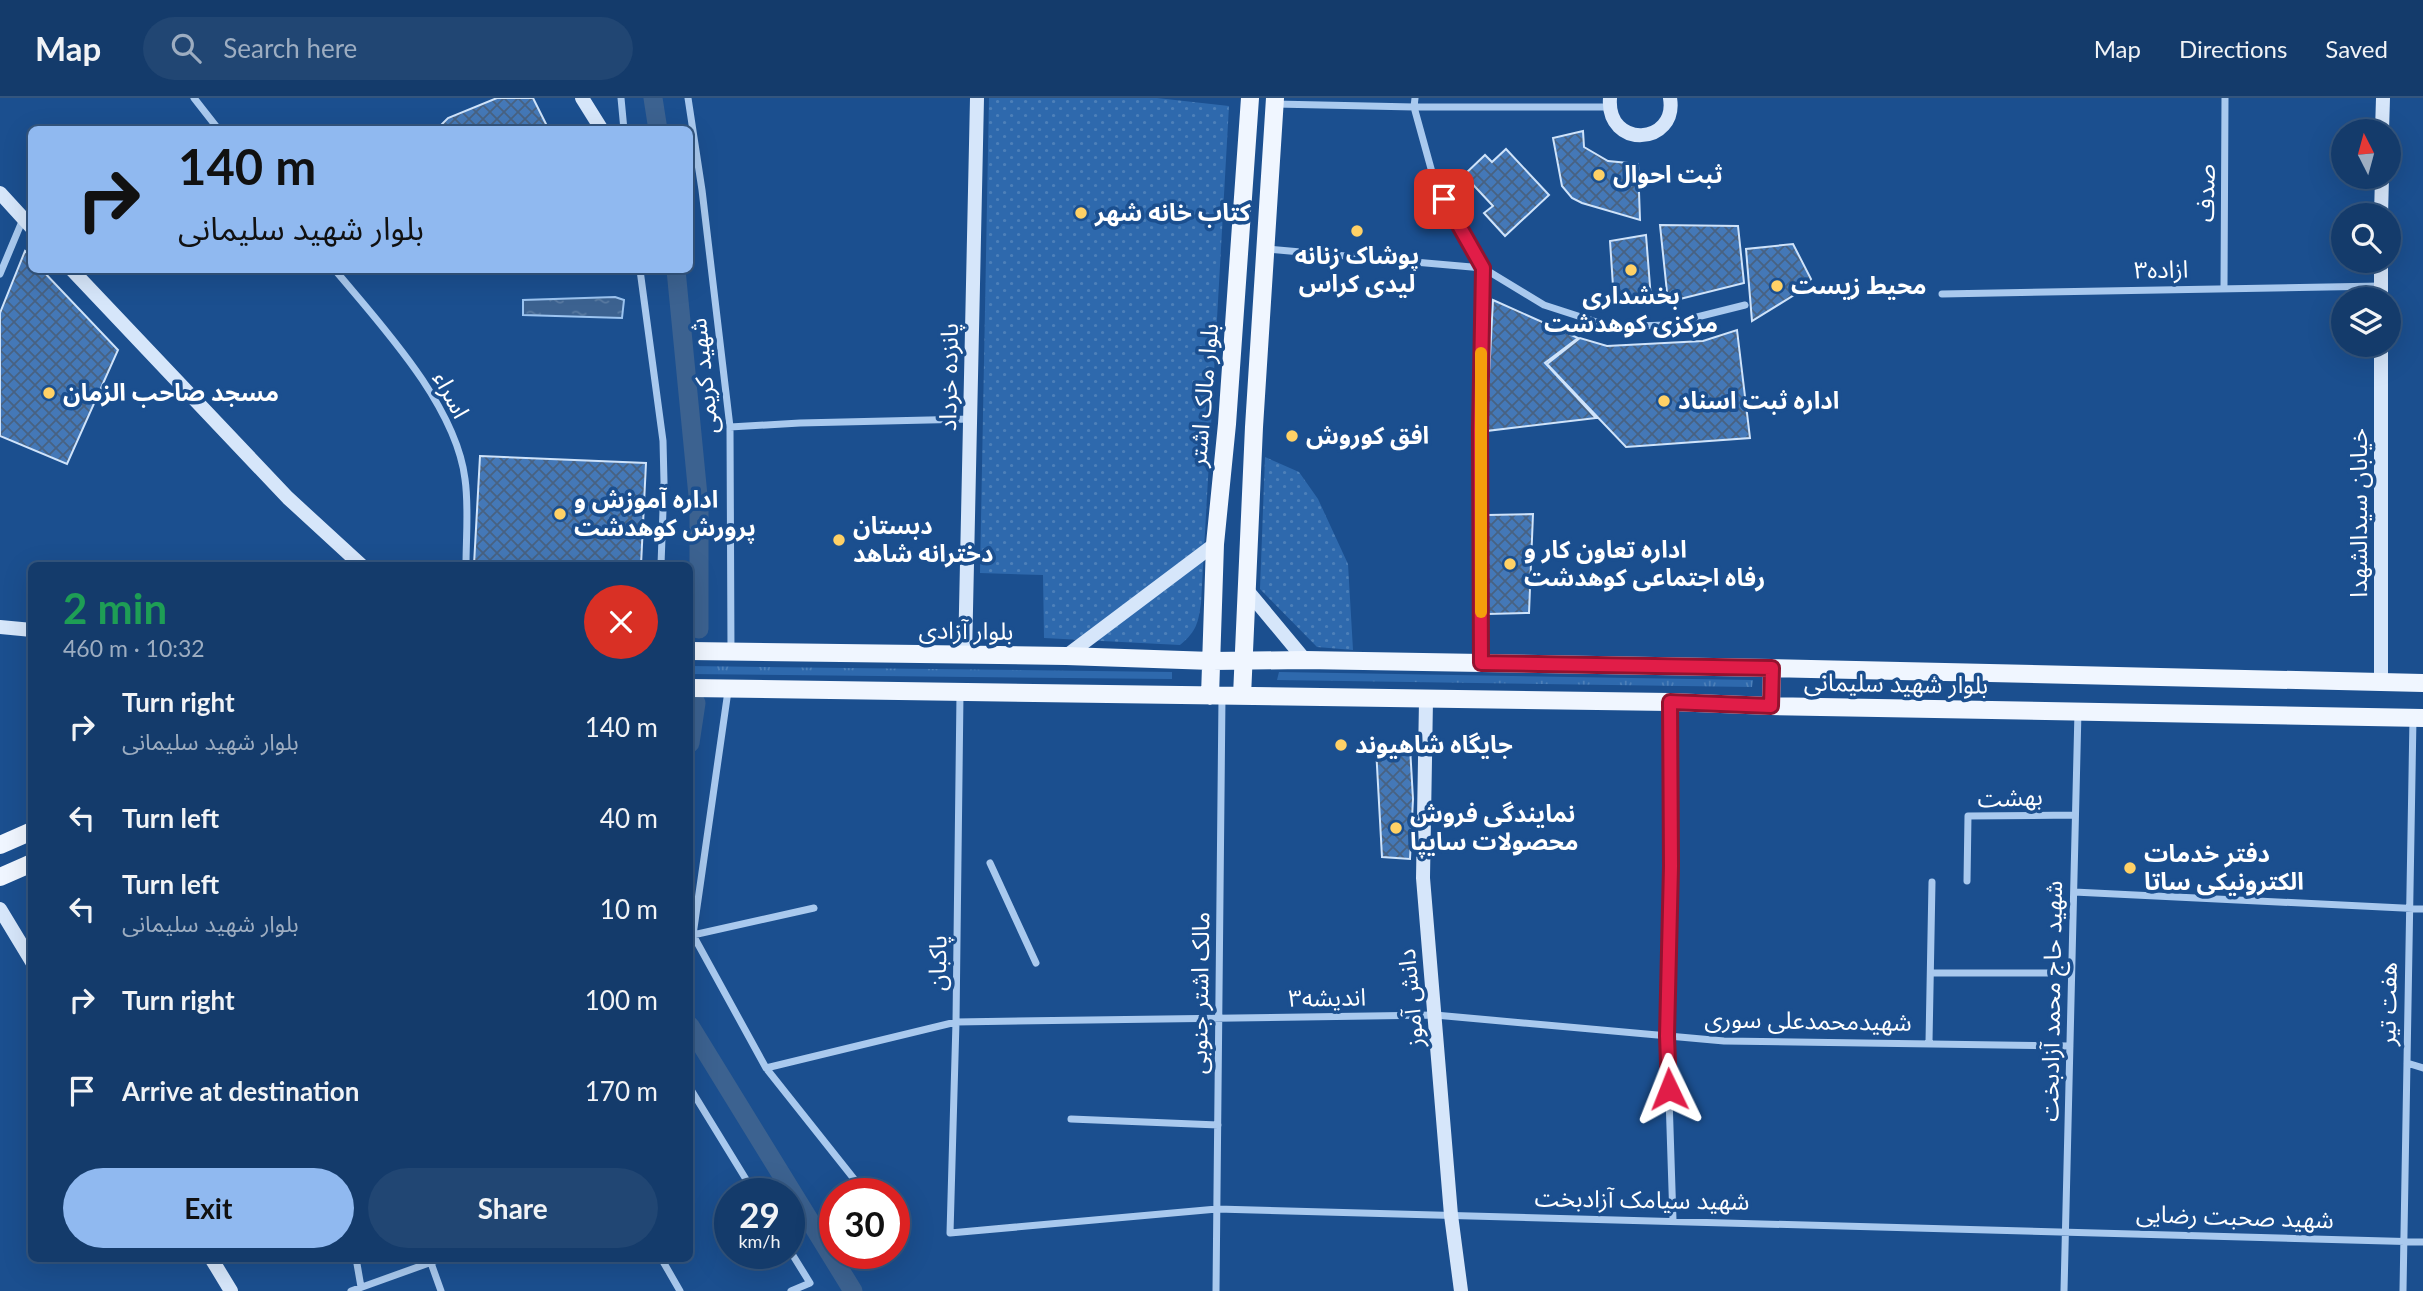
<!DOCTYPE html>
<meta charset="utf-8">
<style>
:root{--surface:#143b6b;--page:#214673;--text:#f1f3f6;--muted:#9dadc1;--line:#33557e;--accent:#90b9f0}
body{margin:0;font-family:Lato,"Noto Sans Arabic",sans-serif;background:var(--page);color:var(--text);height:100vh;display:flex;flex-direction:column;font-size:26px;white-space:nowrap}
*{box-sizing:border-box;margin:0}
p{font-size:23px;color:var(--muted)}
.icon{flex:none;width:38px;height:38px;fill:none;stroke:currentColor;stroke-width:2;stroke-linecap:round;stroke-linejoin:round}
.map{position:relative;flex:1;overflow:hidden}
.sheet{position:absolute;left:28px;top:464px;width:665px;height:700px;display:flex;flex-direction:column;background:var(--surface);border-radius:10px;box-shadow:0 7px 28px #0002,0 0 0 2px var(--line)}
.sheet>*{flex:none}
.hud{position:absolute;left:28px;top:28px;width:665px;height:147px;border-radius:10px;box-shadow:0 7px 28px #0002,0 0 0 2px var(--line);background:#90b9f0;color:#111;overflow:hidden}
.needle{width:46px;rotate:354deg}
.tools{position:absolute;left:2331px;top:21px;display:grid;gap:14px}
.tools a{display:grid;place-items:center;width:70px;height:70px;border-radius:50%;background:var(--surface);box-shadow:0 7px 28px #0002,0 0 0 2px var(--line);font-size:35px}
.speed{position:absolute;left:714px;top:1080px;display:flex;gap:14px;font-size:35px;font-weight:700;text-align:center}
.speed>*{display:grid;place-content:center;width:91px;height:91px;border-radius:50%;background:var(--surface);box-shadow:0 7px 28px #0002,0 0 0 2px var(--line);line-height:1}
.speed small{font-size:18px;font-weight:400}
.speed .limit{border:10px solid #d22;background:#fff;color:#111}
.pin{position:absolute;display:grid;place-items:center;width:60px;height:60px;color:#fff;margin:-30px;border-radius:14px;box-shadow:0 4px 10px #0006}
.me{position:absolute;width:77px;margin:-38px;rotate:358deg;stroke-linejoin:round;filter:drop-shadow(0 0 5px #0008)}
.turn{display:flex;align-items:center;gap:24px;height:147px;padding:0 35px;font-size:32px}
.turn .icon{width:91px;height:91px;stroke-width:2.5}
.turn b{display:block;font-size:49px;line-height:60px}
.round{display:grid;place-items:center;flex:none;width:74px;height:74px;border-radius:37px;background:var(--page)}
.overview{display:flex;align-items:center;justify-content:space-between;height:119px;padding:0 35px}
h1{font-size:42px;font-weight:700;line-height:52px;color:#1e9e55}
.primary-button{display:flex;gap:14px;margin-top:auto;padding:14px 35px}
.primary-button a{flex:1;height:80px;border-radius:42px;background:var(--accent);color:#111;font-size:28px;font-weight:700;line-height:80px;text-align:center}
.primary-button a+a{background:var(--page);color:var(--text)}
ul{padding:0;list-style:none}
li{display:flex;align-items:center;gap:21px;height:91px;padding:0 35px}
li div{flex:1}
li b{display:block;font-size:26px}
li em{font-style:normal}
header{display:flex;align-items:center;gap:42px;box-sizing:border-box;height:98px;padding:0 35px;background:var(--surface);border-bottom:2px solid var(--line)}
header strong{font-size:33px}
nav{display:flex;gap:38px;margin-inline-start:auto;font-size:24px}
.search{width:490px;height:63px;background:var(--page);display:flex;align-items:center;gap:18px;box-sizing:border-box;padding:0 24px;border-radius:38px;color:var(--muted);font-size:26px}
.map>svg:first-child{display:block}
.grass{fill:url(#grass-tufts)}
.park{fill:url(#park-dots)}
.water{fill:url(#water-ripples);stroke:#9cc4f0;stroke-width:2}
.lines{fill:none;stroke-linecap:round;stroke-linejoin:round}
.canal{stroke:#3c6290;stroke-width:19}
.building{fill:url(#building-cross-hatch);stroke:#cfe3fa;stroke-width:2}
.street{stroke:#a9c9ee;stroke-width:7}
.secondary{stroke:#d6e6fa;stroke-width:14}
.primary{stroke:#f0f6ff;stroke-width:18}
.route-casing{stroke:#92132f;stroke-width:18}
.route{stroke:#e11d48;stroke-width:12}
.slow{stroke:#f59e0b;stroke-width:12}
.poi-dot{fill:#ffd166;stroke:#1b4f8f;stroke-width:2.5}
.labels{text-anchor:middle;stroke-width:7;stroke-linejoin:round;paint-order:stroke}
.poi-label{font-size:24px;font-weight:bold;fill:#fff;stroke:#1b4f8f;text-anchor:start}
.street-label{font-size:24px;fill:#fff;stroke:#1b4f8f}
</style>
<header>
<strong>Map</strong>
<div class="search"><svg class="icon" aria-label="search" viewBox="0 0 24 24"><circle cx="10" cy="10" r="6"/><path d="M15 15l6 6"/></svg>Search here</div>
<nav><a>Map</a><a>Directions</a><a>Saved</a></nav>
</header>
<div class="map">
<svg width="2423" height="1193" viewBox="0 0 2423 1193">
<defs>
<pattern id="grass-tufts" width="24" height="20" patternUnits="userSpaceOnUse" patternTransform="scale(1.75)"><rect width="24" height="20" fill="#2e69ad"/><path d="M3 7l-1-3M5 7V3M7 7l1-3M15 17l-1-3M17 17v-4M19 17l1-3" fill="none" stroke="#4d80b9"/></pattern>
<pattern id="park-dots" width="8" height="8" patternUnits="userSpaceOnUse" patternTransform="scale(1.75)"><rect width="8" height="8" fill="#2e69ad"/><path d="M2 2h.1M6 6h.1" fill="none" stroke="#4d80b9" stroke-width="1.8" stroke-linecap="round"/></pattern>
<pattern id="water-ripples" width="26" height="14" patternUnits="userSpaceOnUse" patternTransform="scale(1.75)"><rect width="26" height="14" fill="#3c6290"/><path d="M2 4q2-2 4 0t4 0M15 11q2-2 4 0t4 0" fill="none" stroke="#597aa1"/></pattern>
<pattern id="building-cross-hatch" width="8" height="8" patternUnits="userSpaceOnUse" patternTransform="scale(1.75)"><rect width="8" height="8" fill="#4478b7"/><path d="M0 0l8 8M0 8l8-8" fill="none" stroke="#486282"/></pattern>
</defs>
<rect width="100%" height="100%" fill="#1b4f8f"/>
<path class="grass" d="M690,568L1172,574V581L690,576Z
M1279,574L1753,582L1752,589L1277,582Z"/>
<path class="park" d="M989,0H1157L1229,8L1201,505C1198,525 1197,533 1180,547L1044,540L1043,477L980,475Z
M1265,359L1299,374L1318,401L1348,466L1353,552L1317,549L1260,491Z"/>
<path class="water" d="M615,199L624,202L622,220L523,217V202Z"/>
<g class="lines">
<path class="canal" d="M653,0L658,32
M676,172L699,408V531
M690,645L696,605
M690,928L853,1193"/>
</g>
<path class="building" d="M497,0H533L549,32H436L448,20Z
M1583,33L1584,49L1608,63L1638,66L1640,122L1582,105L1572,100L1562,88L1553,40Z
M1506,51L1549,97L1505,138L1484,115L1493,108L1464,77L1485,57L1492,64Z
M1660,127L1738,128L1744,185L1668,204Z
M1646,137L1651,201L1647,206L1614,203L1610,143Z
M1793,146L1811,181L1799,194L1752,223L1746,151Z
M25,153L32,160V172H42L118,252L67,366L0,338V215Z
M1493,202L1578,240L1545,265L1596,320L1486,333Z
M1737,232L1750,340L1626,349L1547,266L1580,240L1607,248L1703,243Z
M480,358L646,365L641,467H474Z
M1533,416L1529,515L1488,516V417Z
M1410,649L1413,701L1410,761L1382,759L1376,650Z"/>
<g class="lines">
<path class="street" d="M194,0L219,32
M621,0L624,32
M688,0L702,92L730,329L731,553
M1415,0L1414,9L1435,85L1483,170L1544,207L1612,229L1665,227L1745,207
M1275,6L1414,9H1609
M1266,151L1483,170L1480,332L1481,563
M335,172C381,227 456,307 465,381C469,409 466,439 466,467
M640,172L663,343L664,384L661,467
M0,176L23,121
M2224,190L2225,0
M1942,196L2381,188
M730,329L800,325L971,321
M728,593L693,837L766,970L866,1096
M960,596L956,924L950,1135L1217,1111L2423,1144
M1670,605L1671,768L1667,938L1673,1122
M990,765L1036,865
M1967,783L1968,718L2075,717
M2074,794L2423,811
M693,837L814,810
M1931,875H2071
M1929,944L1932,784
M2407,965L2423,970
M766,970L956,924L1435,917L1724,943L2070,948
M690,990L755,1096
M1071,1021L1218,1027
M894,1130L901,1138
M789,1151L810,1185L791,1193
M356,1160L361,1189
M661,1160L680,1193
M431,1165L441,1193
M351,1193L443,1160
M1216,1193L1222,599
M2064,1193L2078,613
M2403,1193L2413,620"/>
<path class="secondary" d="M582,0L602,32
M1610,0C1606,52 1678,47 1670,0
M2382,33L2383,0
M0,95L32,130
M2381,117L2382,79
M72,172L288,400L361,467
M2381,201V163
M1246,491L1305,562
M0,529L32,532
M965,558L977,0
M1066,558L1215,446
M2381,584V247
M1426,602L1423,780L1451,1117L1461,1193
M0,811L32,864
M211,1160L231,1193"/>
<path class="primary" d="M690,553L1066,558L1212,563L1305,562L1772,570L2423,585
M690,590L1670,604L1771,608L2423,620
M1210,598L1215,446L1227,326L1250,0
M1242,598L1254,329L1275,0
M1771,608L1772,570
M0,747L32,733
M0,779L32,765"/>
</g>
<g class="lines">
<defs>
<path id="route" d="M1444,101L1483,170L1480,332L1481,565L1772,570L1771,608L1670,604L1671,768L1667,938L1669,991"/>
</defs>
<use href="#route" class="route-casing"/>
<use href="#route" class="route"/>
<path class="slow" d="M1481,514V255"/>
</g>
<g class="poi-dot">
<circle cx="1599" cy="77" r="7"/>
<circle cx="1081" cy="115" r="7"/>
<circle cx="1357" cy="133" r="7"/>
<circle cx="1631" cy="172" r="7"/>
<circle cx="1777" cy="188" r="7"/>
<circle cx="49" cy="295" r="7"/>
<circle cx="1664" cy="303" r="7"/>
<circle cx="1292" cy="338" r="7"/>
<circle cx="560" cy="416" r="7"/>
<circle cx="839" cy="442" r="7"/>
<circle cx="1510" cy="466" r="7"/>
<circle cx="1341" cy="647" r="7"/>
<circle cx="1396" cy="730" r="7"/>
<circle cx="2130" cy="770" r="7"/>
</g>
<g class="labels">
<g class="poi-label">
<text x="1613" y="85">ثبت احوال</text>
<text x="1095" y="123">کتاب خانه شهر</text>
<text x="1357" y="166" text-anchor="middle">پوشاک زنانه<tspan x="1357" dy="28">لیدی کراس</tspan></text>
<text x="1791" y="196">محیط زیست</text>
<text x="1631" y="206" text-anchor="middle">بخشداری<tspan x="1631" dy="28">مرکزی کوهدشت</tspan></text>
<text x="63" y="303">مسجد صاحب الزمان</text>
<text x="1678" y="311">اداره ثبت اسناد</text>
<text x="1306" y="346">افق کوروش</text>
<text x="574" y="410">اداره آموزش و<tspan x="574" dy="28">پرورش کوهدشت</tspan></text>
<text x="853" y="436">دبستان<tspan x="853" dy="28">دخترانه شاهد</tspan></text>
<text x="1524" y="460">اداره تعاون کار و<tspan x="1524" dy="28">رفاه اجتماعی کوهدشت</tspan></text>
<text x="1355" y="655">جایگاه شاهیوند</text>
<text x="1410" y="724">نمایندگی فروش<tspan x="1410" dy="28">محصولات سایپا</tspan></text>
<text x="2144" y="764">دفتر خدمات<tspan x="2144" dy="28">الکترونیکی ساتا</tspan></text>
</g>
<g class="street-label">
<text transform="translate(2206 95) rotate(-89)" y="8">صدف</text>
<text transform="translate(2161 172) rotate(-1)" y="8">ازاده۳</text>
<text transform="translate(704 278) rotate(-96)" y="8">شهید کریمی</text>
<text transform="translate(949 279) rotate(-89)" y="8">پانزده خرداد</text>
<text transform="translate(451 297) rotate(62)" y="8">اسراء</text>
<text transform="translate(1204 297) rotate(-85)" y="8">بلوار مالک اشتر</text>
<text transform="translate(2359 415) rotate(-90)" y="8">خیابان سیدالشهدا</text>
<text transform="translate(966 533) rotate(1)" y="8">بلوار آزادی</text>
<text transform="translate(1896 586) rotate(1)" y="8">بلوار شهید سلیمانی</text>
<text transform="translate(2010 700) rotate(-2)" y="8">بهشت</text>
<text transform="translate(938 865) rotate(-89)" y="8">پاکبان</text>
<text transform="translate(1200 895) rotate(-89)" y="8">مالک اشتر جنوبی</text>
<text transform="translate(1327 900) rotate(-1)" y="8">اندیشه۳</text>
<text transform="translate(1411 900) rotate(-95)" y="8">دانش آموز</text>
<text transform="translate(2052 903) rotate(-89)" y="8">شهید حاج محمد آزادبخت</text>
<text transform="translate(2388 906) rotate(-89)" y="8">هفت تیر</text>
<text transform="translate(1808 923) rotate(1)" y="8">شهیدمحمدعلی سوری</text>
<text transform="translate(1642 1102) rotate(1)" y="8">شهید سیامک آزادبخت</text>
<text transform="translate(2235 1119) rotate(2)" y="8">شهید صحبت رضایی</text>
</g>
</g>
</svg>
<div class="tools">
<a><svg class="needle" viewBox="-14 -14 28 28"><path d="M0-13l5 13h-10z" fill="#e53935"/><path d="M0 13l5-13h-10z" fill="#9dadc1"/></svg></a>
<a><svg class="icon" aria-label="search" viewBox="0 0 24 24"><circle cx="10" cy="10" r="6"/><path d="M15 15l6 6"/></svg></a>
<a><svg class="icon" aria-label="layers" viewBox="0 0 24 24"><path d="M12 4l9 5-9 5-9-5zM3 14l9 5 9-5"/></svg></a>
</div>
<div class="speed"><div>29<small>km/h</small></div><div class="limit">30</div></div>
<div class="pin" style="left:1444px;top:101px;background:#d93025"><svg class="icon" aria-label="arrive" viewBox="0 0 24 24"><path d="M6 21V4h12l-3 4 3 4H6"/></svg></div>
<svg class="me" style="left:1669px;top:991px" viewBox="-20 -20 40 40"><path d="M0-17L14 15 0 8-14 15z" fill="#e11d48" stroke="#fff" stroke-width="4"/></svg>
<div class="hud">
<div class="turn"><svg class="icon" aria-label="right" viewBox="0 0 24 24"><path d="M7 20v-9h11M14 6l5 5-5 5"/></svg><div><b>140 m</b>بلوار شهید سلیمانی</div></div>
</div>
<section class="sheet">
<div class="overview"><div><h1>2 min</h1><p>460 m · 10:32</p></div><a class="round" style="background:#d93025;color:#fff"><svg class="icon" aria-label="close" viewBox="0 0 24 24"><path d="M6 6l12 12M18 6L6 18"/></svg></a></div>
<ul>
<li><svg class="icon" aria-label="right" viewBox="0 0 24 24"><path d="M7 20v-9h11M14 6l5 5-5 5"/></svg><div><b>Turn right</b><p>بلوار شهید سلیمانی</p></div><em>140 m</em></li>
<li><svg class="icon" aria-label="left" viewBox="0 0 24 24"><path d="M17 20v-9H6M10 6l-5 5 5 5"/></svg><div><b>Turn left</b></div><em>40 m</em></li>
<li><svg class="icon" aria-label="left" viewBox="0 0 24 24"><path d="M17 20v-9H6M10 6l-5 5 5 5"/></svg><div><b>Turn left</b><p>بلوار شهید سلیمانی</p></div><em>10 m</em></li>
<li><svg class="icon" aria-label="right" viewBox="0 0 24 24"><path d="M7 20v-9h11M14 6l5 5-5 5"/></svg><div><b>Turn right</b></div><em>100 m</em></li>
<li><svg class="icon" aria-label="arrive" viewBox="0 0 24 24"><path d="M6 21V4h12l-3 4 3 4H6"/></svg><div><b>Arrive at destination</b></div><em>170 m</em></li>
</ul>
<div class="primary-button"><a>Exit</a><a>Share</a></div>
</section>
</div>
